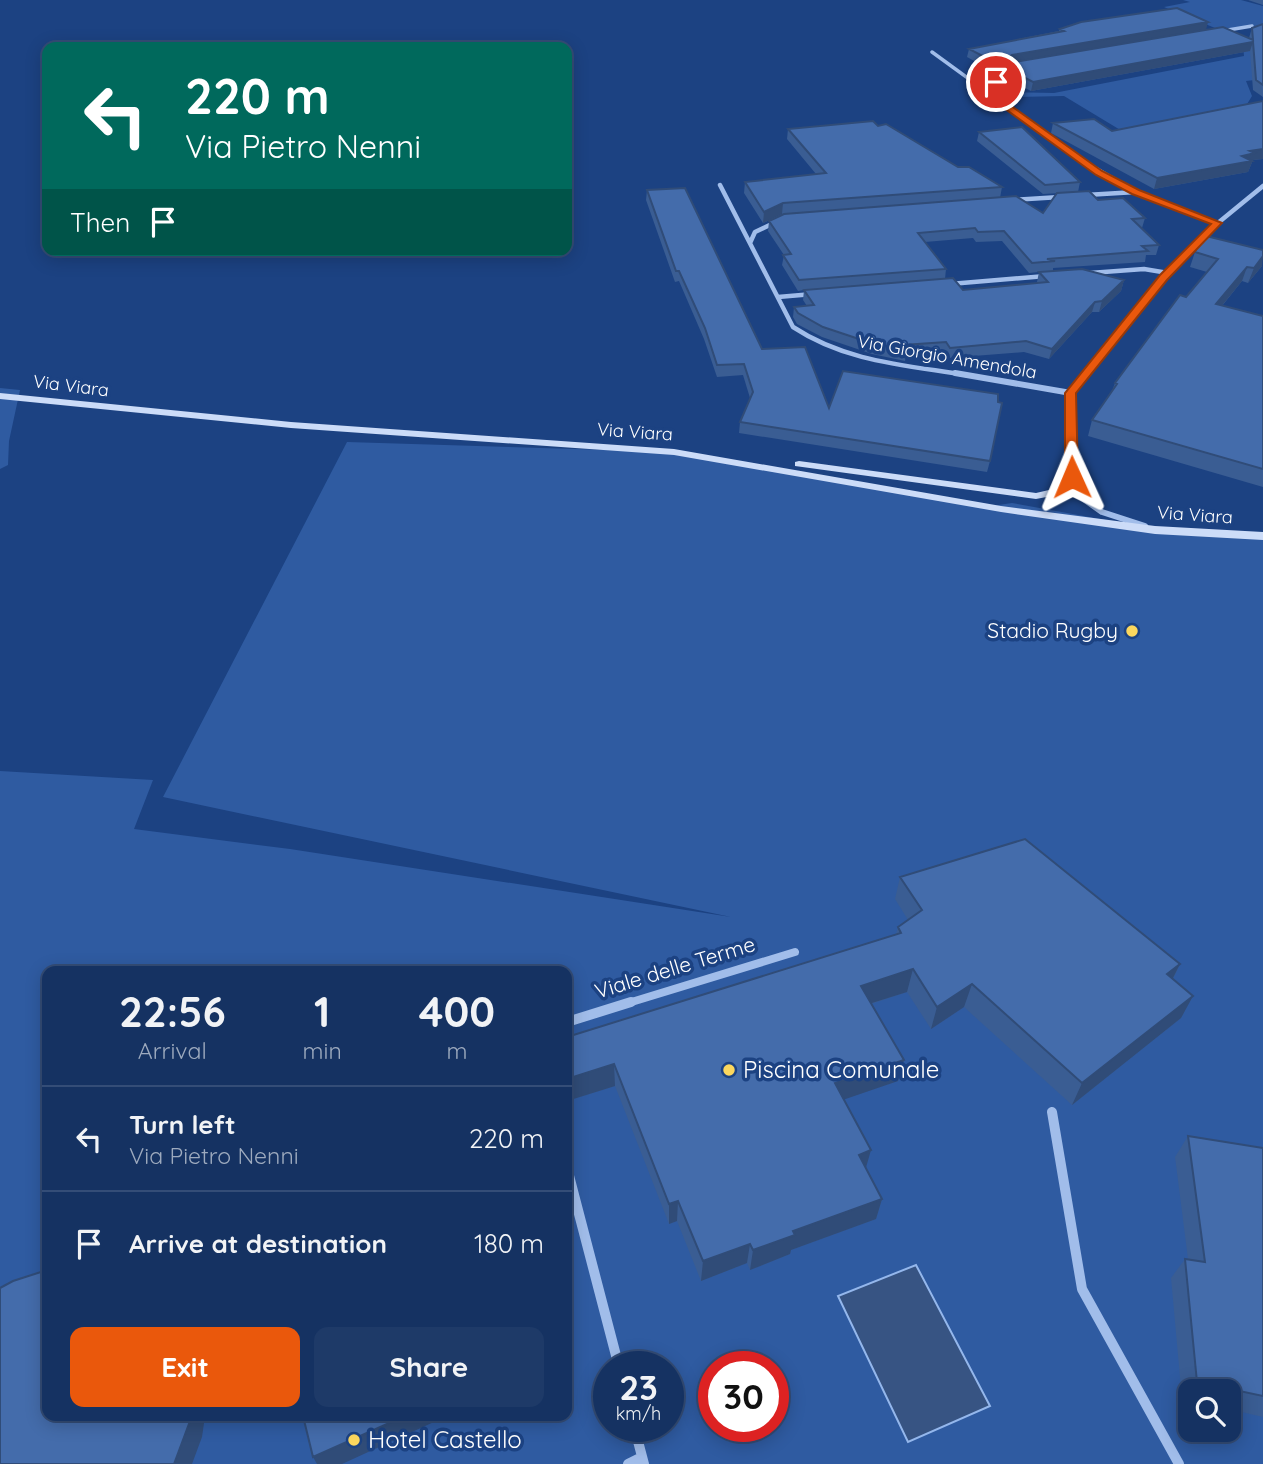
<!DOCTYPE html>
<style>
:root{--surface:#153262;--page:#1e3a68;--text:#f1f3f6;--muted:#9daabe;--line:#344d77;--accent:#ea580c}
body{margin:0;font-family:Quicksand,sans-serif;background:var(--page);color:var(--text);height:100vh;display:flex;flex-direction:column;font-size:26px;white-space:nowrap}
*{box-sizing:border-box;margin:0}
p{font-size:23px;color:var(--muted)}
.icon{flex:none;width:38px;height:38px;fill:none;stroke:currentColor;stroke-width:2;stroke-linecap:round;stroke-linejoin:round}
.map{position:relative;flex:1;overflow:hidden}
.details{position:absolute;left:42px;top:966px;width:530px;height:455px;display:flex;flex-direction:column;background:var(--surface);border-radius:14px;box-shadow:0 4px 18px #0003,0 0 0 2px var(--line)}
.details>*{flex:none}
.guide{position:absolute;left:42px;top:42px;width:530px;height:214px;border-radius:14px;box-shadow:0 4px 18px #0003,0 0 0 2px var(--line);background:#00695c;color:#fff;overflow:hidden}
.controls{position:absolute;left:1178px;top:1379px;display:grid;gap:14px}
.controls a{display:grid;place-items:center;width:63px;height:63px;border-radius:14px;background:var(--surface);box-shadow:0 4px 18px #0003,0 0 0 2px var(--line);font-size:35px}
.speed{position:absolute;left:593px;top:1351px;display:flex;gap:14px;font-size:35px;font-weight:700;text-align:center}
.speed>*{display:grid;place-content:center;width:91px;height:91px;border-radius:50%;background:var(--surface);box-shadow:0 4px 18px #0003,0 0 0 2px var(--line);line-height:1}
.speed small{font-size:18px;font-weight:400}
.speed .limit{border:10px solid #d22;background:#fff;color:#111}
.pin{position:absolute;display:grid;place-items:center;width:60px;height:60px;color:#fff;margin:-30px;border:4px solid #fff;border-radius:50%;box-shadow:0 2px 7px #0007}
.me{position:absolute;width:77px;margin:-38px;rotate:359deg;stroke-linejoin:round;filter:drop-shadow(0 0 5px #0008)}
.turn{display:flex;align-items:center;gap:24px;height:147px;padding:0 28px;font-size:32px}
.turn .icon{width:91px;height:91px;stroke-width:2.5}
.turn b{display:block;font-size:49px;line-height:60px}
.then{display:flex;align-items:center;height:66px;padding:0 28px;background:#0003;gap:14px;font-size:26px}
.eta{display:flex;justify-content:space-evenly;align-items:center;height:119px;text-align:center}
.eta b{font-size:42px;font-weight:800;line-height:49px}
.primary-button{display:flex;gap:14px;margin-top:auto;padding:14px 28px}
.primary-button a{flex:1;height:80px;border-radius:14px;background:var(--accent);color:#fff;font-size:28px;font-weight:800;line-height:80px;text-align:center}
.primary-button a+a{background:var(--page);color:var(--text)}
ul{padding:0;list-style:none}
li{display:flex;align-items:center;gap:21px;height:105px;padding:0 28px;border-top:2px solid var(--line)}
li div{flex:1}
li b{display:block;font-size:26px}
li em{font-style:normal}
.map>svg:first-child{display:block}
.green{fill:#2f5ba1;fill-rule:evenodd}
.water{fill:#375483;stroke:#94b7ec;stroke-width:2}
.lines{fill:none;stroke-linecap:round;stroke-linejoin:round}
.street-far4{stroke:#a1bdea;stroke-width:3.5}
.street-far3{stroke:#a1bdea;stroke-width:4.5}
.street-far2{stroke:#a1bdea;stroke-width:6}
.street-far1{stroke:#a1bdea;stroke-width:8}
.street{stroke:#a1bdea;stroke-width:10}
.secondary{fill:#ccdcf8;fill-rule:evenodd}
.wall{fill:#3a5d93;fill-rule:evenodd}
.shaded-wall{fill:#304c78}
.building{fill:#446cab;stroke:#304c78;stroke-width:2}
.route{fill:#ea580c;stroke:#983908;stroke-width:2}
.poi-dot{fill:#fbd75e;stroke:#1c4282;stroke-width:2.5}
.labels{text-anchor:middle;stroke-width:7;stroke-linejoin:round;paint-order:stroke}
.far-street-label{font-size:18px;fill:#fff;stroke:#1c4282}
.poi-label{font-size:21px;fill:#fff;stroke:#1c4282;text-anchor:end}
.street-label{font-size:21px;fill:#fff;stroke:#1c4282}
.near-poi-label{font-size:24px;fill:#fff;stroke:#1c4282;text-anchor:start}
</style>
<div class="map">
<svg width="1263" height="1464" viewBox="0 0 1263 1464">
<rect width="100%" height="100%" fill="#1c4282"/>
<path class="green" d="M1183,0H1241L1263,6V28H1215L1164,7L1190,2Z
M1243,45H1251L1263,79L1246,81L1252,96L1244,109L1122,131L1064,96L1010,97L1009,92L1054,93L1244,56Z
M0,388L20,390L9,441L8,465L0,469Z
M347,442L674,452L985,507L1012,503L1150,528L1263,536V1464H0V771L153,780L134,829L290,849L731,917L163,797ZM47,971H567V1416H47ZM609,1367H668V1426H609ZM714,1367H774V1426H714ZM1190,1391H1228V1430H1190Z"/>
<path class="water" d="M916,1265L990,1406L908,1442L838,1296Z"/>
<g class="lines">
<path class="street-far4" d="M1222,31L1252,26
M932,52L1086,164
M1002,101C993,85 999,72 1017,67"/>
<path class="street-far3" d="M1084,162L1136,192L1217,223
M720,185L793,327C846,362 905,365 966,375
M1086,195L1136,192
M1013,200L1060,197
M750,243L755,232L778,221
M1090,273L1144,269L1168,273
M950,284L1046,276
M778,297L813,294
M1085,375L1163,277L1213,227L1263,186"/>
<path class="street-far2" d="M955,373L1071,393
M1087,373L1071,393L1072,477L1078,495L1102,512L1145,526"/>
<path class="street-far1" d="M625,1004L795,952"/>
<path class="street" d="M567,1022L631,1002
M1052,1112L1082,1289L1179,1464
M567,1168L619,1367
M634,1426L644,1464
M628,1464L642,1457"/>
<path class="secondary" d="M0,393L291,422L674,449L1001,506L1155,526L1263,532V540L1155,534L1001,512L674,455L291,428L0,399Z
M799,461L1036,493L1049,490L1068,475H1076L1078,477L1057,495L1036,499L795,466V462Z"/>
</g>
<path class="wall" d="M1248,0H1263V5Z
M1263,24V97L1253,90L1250,51L1031,91L1006,78L1008,69L1014,63L1010,64L998,74L967,57L969,49L1059,31L1060,29L1206,30L1249,38L1252,28Z
M1263,101V159L1253,160L1248,172L1154,189L1051,133L1053,123L1112,131Z
M878,126L958,167L1002,187L1000,198L1043,213L1098,200L1145,218L1142,228L1159,245L1156,255H1146L1145,262L1053,268V271L1124,280L1121,291L1099,312H1092L1049,359L1024,352L948,358L944,353L906,356L905,361L872,354L822,337L797,324L793,317L794,307L807,306L803,300L804,290L798,291L782,265L784,255L768,231L769,221L784,214L763,223L744,193L745,182L816,174L787,139L788,129ZM973,238L976,242L1002,241L1029,273L1039,272L1037,282L1038,283L963,290L945,279L946,269L925,242Z
M979,132L1080,182L1078,192L1043,194L977,141Z
M647,190L762,349L829,408L990,461L987,472L739,433L740,422L750,398L743,375L717,377L704,339L679,281L675,282L646,200Z
M1195,252L1262,266L1248,283L1242,281L1222,306L1263,316V487L1088,436L1092,420L1112,391L1115,383L1207,272L1190,267Z
M900,877L1180,964L1173,979L1193,996L1181,1018L1072,1105L964,1007L931,1029L907,992L871,1004L904,1060L898,1081L844,1099L866,1168L882,1199L876,1219L791,1250L790,1254L750,1270L747,1263L701,1281L677,1221L669,1224L615,1086L567,1101V1037L896,934L898,927L908,920L895,899Z
M1188,1136L1263,1148V1417L1228,1409V1391H1190V1401L1182,1399L1171,1278L1185,1259H1188L1175,1157Z"/>
<path class="shaded-wall" d="M1208,22L1206,30L1010,64L998,74L1000,65L1012,55Z
M1253,42L1250,51L1031,91L1033,82Z
M1263,149V159L1253,160L1248,172L1154,189L1157,178L1242,156L1250,151Z
M783,203L782,214L763,223L764,212Z
M1263,256L1262,266L1248,283L1254,268Z
M1247,267L1242,281L1211,319L1216,304Z
M1124,280L1121,291L1099,312L1102,301Z
M1095,302L1092,312L1049,359L1052,349Z
M1180,964L1169,986L1167,974Z
M913,969L907,992L856,1008L861,986Z
M972,984L964,1007L931,1029L937,1007Z
M1193,996L1181,1018L1072,1105L1082,1083Z
M904,1060L898,1081L831,1104L835,1083Z
M614,1064L615,1086L567,1101V1079Z
M871,1150L865,1171L859,1155Z
M882,1199L876,1219L791,1250L790,1254L750,1270L753,1250L793,1231Z
M678,1201L677,1221L669,1224V1204Z
M750,1244L747,1263L701,1281L703,1261Z
M191,1416H205L202,1437L192,1464H174Z
M405,1416H447L342,1464H317L313,1457Z"/>
<path class="building" d="M1177,8L1208,22L1012,55L1000,65L969,49L1064,31L1060,29L1081,22Z
M1263,24V85L1256,80L1253,42L1033,82L1008,69L1015,62L1223,27L1253,40L1252,28Z
M1263,101V149L1250,151L1255,153L1242,156L1252,161L1157,178L1053,123L1094,119L1112,131Z
M873,121L878,126L886,124L958,167H969L1002,187L783,203L764,212L745,182L826,173L788,129Z
M1022,127L1080,182L1045,185L979,132Z
M685,188L762,349L805,347L829,408L843,371L998,394V402L1002,403L990,461L740,422L753,392L744,364L717,365L705,328L679,271H676L647,190Z
M1089,191L1098,200L1123,198L1145,218L1132,219L1159,245L1142,246L1148,251L1047,259L1055,261L1032,263L1004,231L978,232L975,228L918,233L946,269L799,280L783,255L791,254L769,221L784,214L1016,196L1043,213L1057,193Z
M1202,235L1263,250V256L1254,268L1247,267L1216,304L1263,316V469L1092,420L1117,384L1115,383L1180,295L1186,297L1218,259L1195,252Z
M1082,269L1124,280L1102,301L1095,302L1052,349L1026,341L950,348L946,342L904,345L907,350L874,344L823,327L798,313L794,307L814,305L804,290L953,278L963,290L1048,282L1039,272Z
M1025,839L1180,964L1167,974L1193,996L1082,1083L972,984L937,1007L913,969L861,986L904,1060L835,1083L871,1150L859,1155L882,1199L793,1231L795,1235L753,1250L750,1244L703,1261L678,1201L669,1204L614,1064L567,1079V1037L901,933L898,927L922,910L900,877Z
M1188,1136L1263,1148V1396L1197,1382L1185,1259L1205,1262Z
M47,1270V1416H191L190,1421L174,1464H0V1288L13,1281Z
M303,1416H405L313,1457Z"/>
<path class="route" d="M996,80L1000,82V93L1010,105L1102,171L1139,190L1222,223L1167,280L1076,393L1078,477L1072,480L1065,477V393L1160,275L1211,224L1132,194L1096,175L1004,108L992,93L993,82Z"/>
<g class="poi-dot">
<circle cx="1132" cy="631" r="7"/>
<circle cx="729" cy="1070" r="7"/>
<circle cx="354" cy="1440" r="7"/>
</g>
<g class="labels">
<g class="far-street-label">
<text transform="translate(947 357) rotate(10)" y="6">Via Giorgio Amendola</text>
<text transform="translate(71 386) rotate(7)" y="6">Via Viara</text>
<text transform="translate(635 432) rotate(4)" y="6">Via Viara</text>
<text transform="translate(1195 515) rotate(4)" y="6">Via Viara</text>
</g>
<g class="poi-label">
<text x="1118" y="638">Stadio Rugby</text>
</g>
<g class="street-label">
<text transform="translate(675 968) rotate(-17)" y="7">Viale delle Terme</text>
</g>
<g class="near-poi-label">
<text x="743" y="1078">Piscina Comunale</text>
<text x="368" y="1448">Hotel Castello</text>
</g>
</g>
</svg>
<div class="controls">
<a><svg class="icon" aria-label="search" viewBox="0 0 24 24"><circle cx="10" cy="10" r="6"/><path d="M15 15l6 6"/></svg></a>
</div>
<div class="speed"><div>23<small>km/h</small></div><div class="limit">30</div></div>
<div class="pin" style="left:996px;top:82px;background:#d93025"><svg class="icon" aria-label="arrive" viewBox="0 0 24 24"><path d="M6 21V4h12l-3 4 3 4H6"/></svg></div>
<svg class="me" style="left:1072px;top:477px" viewBox="-20 -20 40 40"><path d="M0-17L14 15 0 8-14 15z" fill="#ea580c" stroke="#fff" stroke-width="4"/></svg>
<div class="guide">
<div class="turn"><svg class="icon" aria-label="left" viewBox="0 0 24 24"><path d="M17 20v-9H6M10 6l-5 5 5 5"/></svg><div><b>220 m</b>Via Pietro Nenni</div></div>
<div class="then">Then<svg class="icon" aria-label="arrive" viewBox="0 0 24 24"><path d="M6 21V4h12l-3 4 3 4H6"/></svg></div>
</div>
<section class="details">
<div class="eta">
<div><b>22:56</b><p>Arrival</p></div>
<div><b>1</b><p>min</p></div>
<div><b>400</b><p>m</p></div>
</div>
<ul>
<li><svg class="icon" aria-label="left" viewBox="0 0 24 24"><path d="M17 20v-9H6M10 6l-5 5 5 5"/></svg><div><b>Turn left</b><p>Via Pietro Nenni</p></div><em>220 m</em></li>
<li><svg class="icon" aria-label="arrive" viewBox="0 0 24 24"><path d="M6 21V4h12l-3 4 3 4H6"/></svg><div><b>Arrive at destination</b></div><em>180 m</em></li>
</ul>
<div class="primary-button"><a>Exit</a><a>Share</a></div>
</section>
</div>
